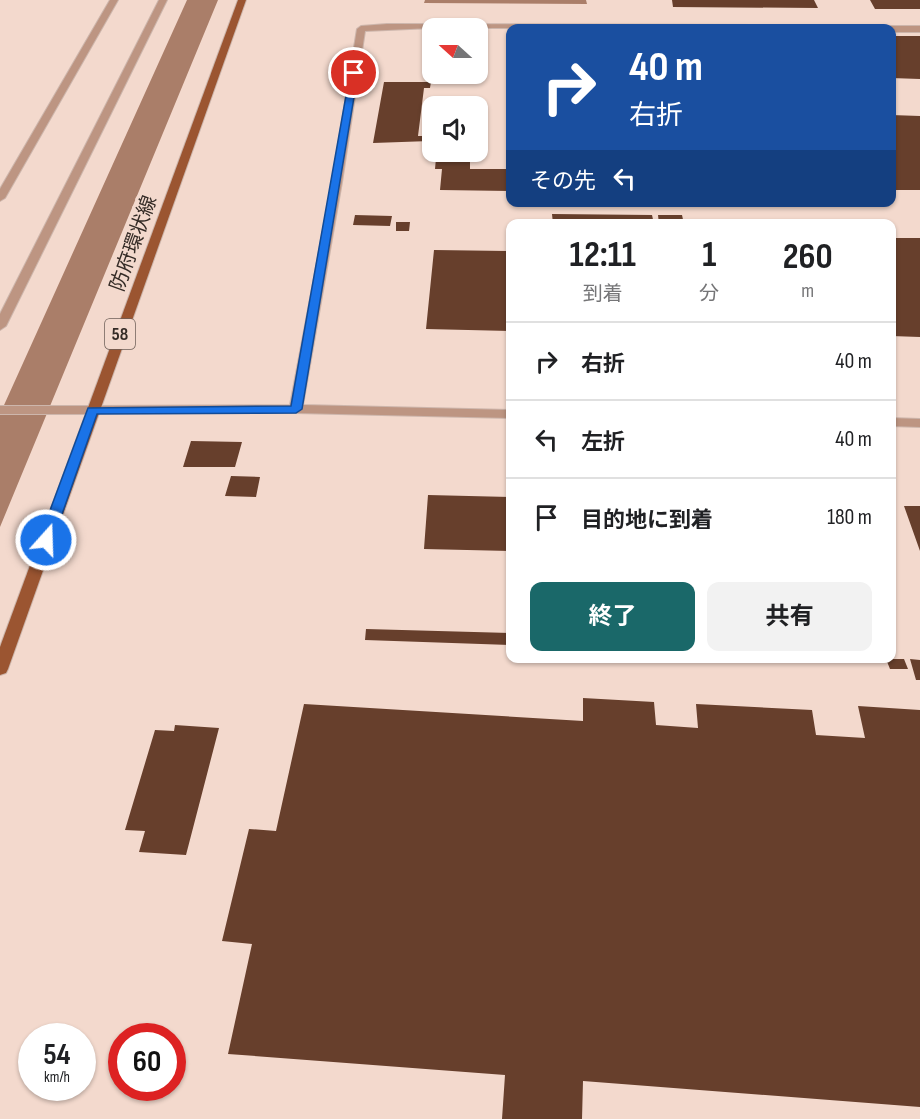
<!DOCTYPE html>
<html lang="ja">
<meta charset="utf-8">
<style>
:root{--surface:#fff;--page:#f2f2f2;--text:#202124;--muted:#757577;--line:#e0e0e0;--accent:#1a6869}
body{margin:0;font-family:"Sofia Sans Condensed","Noto Sans JP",sans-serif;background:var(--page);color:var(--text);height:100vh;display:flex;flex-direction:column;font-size:22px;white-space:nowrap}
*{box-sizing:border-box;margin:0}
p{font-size:20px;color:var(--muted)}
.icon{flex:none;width:33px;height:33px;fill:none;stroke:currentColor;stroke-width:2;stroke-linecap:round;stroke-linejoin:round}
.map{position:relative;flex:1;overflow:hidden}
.side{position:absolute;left:506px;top:219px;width:390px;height:444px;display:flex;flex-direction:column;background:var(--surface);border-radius:12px;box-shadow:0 2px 4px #0004}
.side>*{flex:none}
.guide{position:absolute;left:506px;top:24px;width:390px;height:183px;border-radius:12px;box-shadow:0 2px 4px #0004;background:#1a4fa0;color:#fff;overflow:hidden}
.needle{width:39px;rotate:291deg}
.fabs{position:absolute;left:422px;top:18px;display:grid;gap:12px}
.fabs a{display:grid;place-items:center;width:66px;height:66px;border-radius:12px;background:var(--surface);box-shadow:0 2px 4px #0004;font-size:30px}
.speed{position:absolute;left:18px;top:1023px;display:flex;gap:12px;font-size:30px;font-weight:700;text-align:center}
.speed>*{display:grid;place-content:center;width:78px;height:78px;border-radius:50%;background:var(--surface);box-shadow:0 2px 4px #0004;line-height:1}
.speed small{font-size:15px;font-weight:400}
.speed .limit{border:9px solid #d22;background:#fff;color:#111}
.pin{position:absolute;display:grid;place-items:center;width:51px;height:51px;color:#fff;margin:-26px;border:3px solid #fff;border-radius:50%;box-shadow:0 2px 6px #0007}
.me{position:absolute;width:66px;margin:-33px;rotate:20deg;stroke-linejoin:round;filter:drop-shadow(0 0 4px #0008)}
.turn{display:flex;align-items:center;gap:21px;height:126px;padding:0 24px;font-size:27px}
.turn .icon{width:78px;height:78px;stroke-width:2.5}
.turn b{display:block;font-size:42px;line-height:51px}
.then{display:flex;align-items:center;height:57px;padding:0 24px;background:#0003;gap:12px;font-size:22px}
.eta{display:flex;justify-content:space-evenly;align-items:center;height:102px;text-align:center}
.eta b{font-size:36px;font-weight:700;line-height:42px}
.action{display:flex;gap:12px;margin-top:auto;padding:12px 24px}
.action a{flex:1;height:69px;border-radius:12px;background:var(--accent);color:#fff;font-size:24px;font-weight:700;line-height:69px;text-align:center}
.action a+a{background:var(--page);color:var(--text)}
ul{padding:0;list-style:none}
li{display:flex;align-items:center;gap:18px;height:78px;padding:0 24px;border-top:2px solid var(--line)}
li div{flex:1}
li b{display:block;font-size:22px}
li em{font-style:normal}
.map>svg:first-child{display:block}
.water{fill:#aa7e69}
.building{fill:#673f2c}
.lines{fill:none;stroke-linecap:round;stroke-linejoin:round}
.service-casing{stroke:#cdb6ac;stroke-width:2}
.tertiary-casing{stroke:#cdb6ac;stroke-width:2}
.primary-casing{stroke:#cdb6ac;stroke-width:2}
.service{fill:#bd9582;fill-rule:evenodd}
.tertiary{fill:#bd9582;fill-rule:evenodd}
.primary{fill:#9b5531;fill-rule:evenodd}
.route{fill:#1a73e8;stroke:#114b97;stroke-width:1.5}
.labels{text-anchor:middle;stroke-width:6;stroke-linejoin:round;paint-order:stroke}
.shield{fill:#f3d9cd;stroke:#6d5f58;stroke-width:1.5}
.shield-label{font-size:18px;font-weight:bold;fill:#342b26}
.street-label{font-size:20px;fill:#342b26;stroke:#f3d9cd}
</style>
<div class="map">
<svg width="920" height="1119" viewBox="0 0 920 1119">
<rect width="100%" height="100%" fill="#f3d9cd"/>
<path class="water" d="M187,0H218L0,527V414Z
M425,0H586L587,4L424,3Z"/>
<path class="building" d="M672,0H814L818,8L673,7Z
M870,0H920V9H875Z
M891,36H920V79L891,78Z
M384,82H431L430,88H424L418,136H430V141L373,143Z
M891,115L920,116V190H891Z
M436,158L470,159V169H510V191L440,190L442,169H435Z
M552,214L652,215L654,224H553Z
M355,215L392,216L390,226L353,225Z
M658,215H682L684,224H659Z
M396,222H410L409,231H396Z
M891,238H920V337L891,336Z
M434,250L507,251V275H510V331L426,329Z
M191,441L242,442L235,467H183Z
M231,476L260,477L256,497L225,496Z
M428,495L510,497V551L424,549Z
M904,506H920V551Z
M366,629L510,633V645L365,640Z
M886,659H904L908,669H890Z
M910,659L920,660V680H916Z
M583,698L654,702L656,725L698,728L696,704L812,710L816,735L865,738L858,706L920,710V1107L583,1081L582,1119H502L505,1075L228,1054L252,944L222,941L249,829L276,831L304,704L583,721Z
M175,725L219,728L186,855L139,852L145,831L125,830L155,730L174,731Z"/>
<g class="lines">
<defs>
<path id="service" d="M110,0H118L5,198L0,201V189Z
M387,24L757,25L761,28H432L365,31L342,182L303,405L510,410V418L296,413H87L85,410L87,407L92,406L290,405L332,182L357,29L361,26Z
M891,26H920V32H891V28H887Z
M891,418L920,419V427L891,426Z"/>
<path id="tertiary" d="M159,0H167L6,326L0,330V314Z
M0,406H92L99,410L92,414H0Z"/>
<path id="primary" d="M238,0H246L8,669L6,673L0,675V647Z"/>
</defs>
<use href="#service" class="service-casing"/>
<use href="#tertiary" class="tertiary-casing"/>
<use href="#primary" class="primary-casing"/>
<use href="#service" class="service"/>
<use href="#tertiary" class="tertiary"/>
<use href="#primary" class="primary"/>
</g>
<path class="route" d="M354,70L358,73L302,409L296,413L97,414L53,540L46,544L41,543L39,540L88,408L291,406L350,73Z"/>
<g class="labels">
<rect class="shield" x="105" y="319" width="30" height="30" rx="4.5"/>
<g class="shield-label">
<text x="120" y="340">58</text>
</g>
<g class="street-label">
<text transform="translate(133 243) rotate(-70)" y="7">防府環状線</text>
</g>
</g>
</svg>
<div class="fabs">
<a><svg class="needle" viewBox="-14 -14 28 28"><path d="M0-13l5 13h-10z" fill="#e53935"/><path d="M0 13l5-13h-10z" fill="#757577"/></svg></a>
<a><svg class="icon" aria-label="sound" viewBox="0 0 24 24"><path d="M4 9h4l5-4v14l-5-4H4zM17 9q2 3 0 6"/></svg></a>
</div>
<div class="speed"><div>54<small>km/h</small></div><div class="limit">60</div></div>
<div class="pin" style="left:354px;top:73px;background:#d93025"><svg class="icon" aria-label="arrive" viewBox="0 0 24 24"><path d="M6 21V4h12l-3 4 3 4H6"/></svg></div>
<svg class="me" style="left:46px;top:540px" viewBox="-20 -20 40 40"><circle r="17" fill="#1a73e8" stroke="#fff" stroke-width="3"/><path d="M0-11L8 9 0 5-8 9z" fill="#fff"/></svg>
<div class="guide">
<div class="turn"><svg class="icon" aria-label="right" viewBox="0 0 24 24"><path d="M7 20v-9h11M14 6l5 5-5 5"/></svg><div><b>40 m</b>右折</div></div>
<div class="then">その先<svg class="icon" aria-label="left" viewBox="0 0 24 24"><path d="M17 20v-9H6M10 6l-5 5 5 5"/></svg></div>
</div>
<section class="side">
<div class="eta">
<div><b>12:11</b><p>到着</p></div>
<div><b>1</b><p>分</p></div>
<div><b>260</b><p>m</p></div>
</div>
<ul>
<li><svg class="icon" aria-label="right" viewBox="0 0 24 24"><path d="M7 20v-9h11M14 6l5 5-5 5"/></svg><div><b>右折</b></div><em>40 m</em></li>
<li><svg class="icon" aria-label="left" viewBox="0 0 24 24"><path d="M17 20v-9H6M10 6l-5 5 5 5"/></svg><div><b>左折</b></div><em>40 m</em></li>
<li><svg class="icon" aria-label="arrive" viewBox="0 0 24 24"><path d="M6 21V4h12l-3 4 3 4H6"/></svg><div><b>目的地に到着</b></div><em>180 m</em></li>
</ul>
<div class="action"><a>終了</a><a>共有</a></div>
</section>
</div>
